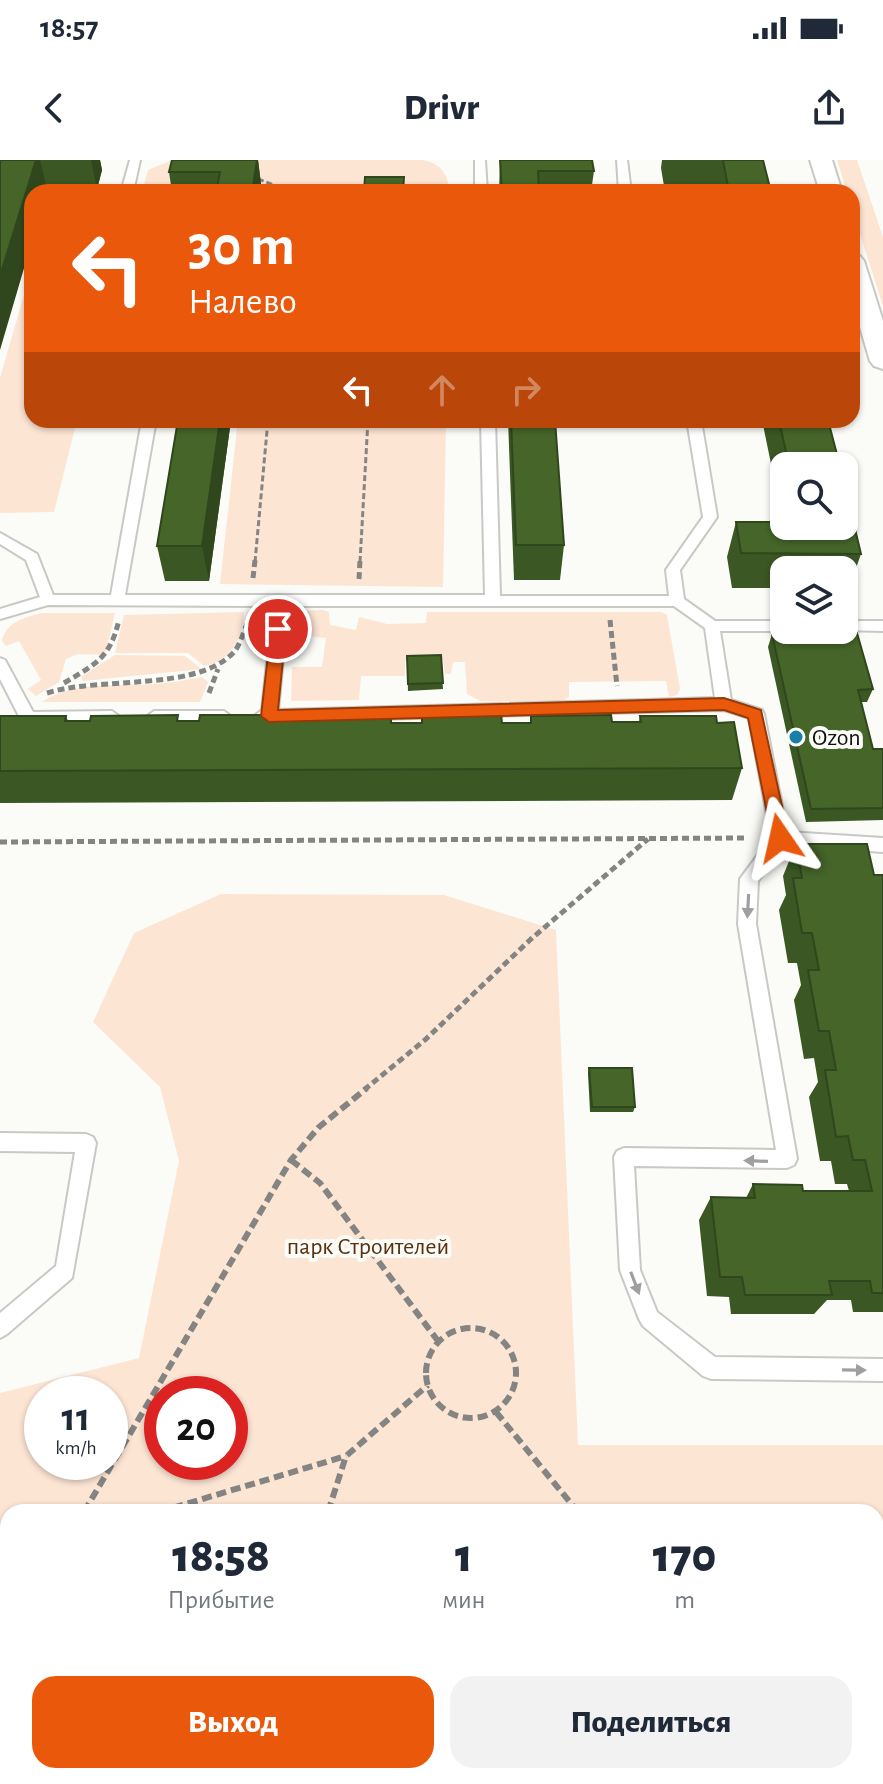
<!DOCTYPE html>
<html lang="ru">
<meta charset="utf-8">
<style>
:root{--surface:#fff;--page:#f2f2f3;--text:#1f2937;--muted:#747a83;--accent:#ea580c}
body{margin:0;font-family:"Alegreya Sans",sans-serif;background:var(--page);color:var(--text);height:100vh;display:flex;flex-direction:column;font-size:30px;white-space:nowrap}
*{box-sizing:border-box;margin:0}
p{font-size:26px;color:var(--muted)}
.icon{flex:none;width:44px;height:44px;fill:none;stroke:currentColor;stroke-width:2;stroke-linecap:round;stroke-linejoin:round}
.map{position:relative;flex:1;overflow:hidden}
.drawer{position:absolute;left:0px;top:1344px;width:884px;height:280px;display:flex;flex-direction:column;background:var(--surface);border-radius:24px 24px 0 0;box-shadow:0 2px 6px #0004}
.drawer>*{flex:none}
.guide{position:absolute;left:24px;top:24px;width:836px;height:244px;border-radius:24px;box-shadow:0 2px 6px #0004;background:#ea580c;color:#fff;overflow:hidden}
.fabs{position:absolute;left:770px;top:292px;display:grid;gap:16px}
.fabs a{display:grid;place-items:center;width:88px;height:88px;border-radius:16px;background:var(--surface);box-shadow:0 2px 6px #0004;font-size:40px}
.speed{position:absolute;left:24px;top:1216px;display:flex;gap:16px;font-size:40px;font-weight:700;text-align:center}
.speed>*{display:grid;place-content:center;width:104px;height:104px;border-radius:50%;background:var(--surface);box-shadow:0 2px 6px #0004;line-height:1}
.speed small{font-size:20px;font-weight:400}
.speed .limit{border:12px solid #d22;background:#fff;color:#111}
.pin{position:absolute;display:grid;place-items:center;width:68px;height:68px;color:#fff;margin:-34px;border:4px solid #fff;border-radius:50%;box-shadow:0 2px 8px #0007}
.me{position:absolute;width:88px;margin:-44px;rotate:349deg;stroke-linejoin:round;filter:drop-shadow(0 0 6px #0008)}
.turn{display:flex;align-items:center;gap:28px;height:168px;padding:0 32px;font-size:36px}
.turn .icon{width:104px;height:104px;stroke-width:2.5}
.turn b{display:block;font-size:56px;line-height:68px}
.lanes{display:flex;align-items:center;height:76px;padding:0 32px;background:#0003;justify-content:center;gap:40px;direction:ltr}
.lanes .off{opacity:.35}
.eta{display:flex;justify-content:space-evenly;align-items:center;height:136px;text-align:center}
.eta b{font-size:48px;font-weight:800;line-height:56px}
.cta{display:flex;gap:16px;margin-top:auto;padding:16px 32px}
.cta a{flex:1;height:92px;border-radius:24px;background:var(--accent);color:#fff;font-size:32px;font-weight:800;line-height:92px;text-align:center}
.cta a+a{background:var(--page);color:var(--text)}
.status{display:flex;justify-content:space-between;align-items:center;height:56px;padding:0 40px;background:var(--surface);direction:ltr}
.status svg{height:22px;fill:currentColor}
header{display:flex;justify-content:space-between;align-items:center;height:104px;padding:0 32px;background:var(--surface);font-size:36px;font-weight:800}
.map>svg:first-child{display:block}
.green{fill:#fde5d4;fill-rule:evenodd}
.lines{fill:none;stroke-linecap:round;stroke-linejoin:round}
.service-casing{stroke:#c8c8c4;stroke-width:4}
.minor-casing{stroke:#c8c8c4;stroke-width:4}
.path-far2{stroke:#848482;stroke-width:3;stroke-dasharray:6 3;stroke-linecap:butt}
.path-far1{stroke:#848482;stroke-width:5;stroke-dasharray:7 4;stroke-linecap:butt}
.path{stroke:#848482;stroke-width:6;stroke-dasharray:10 5;stroke-linecap:butt}
.service{fill:#fff;fill-rule:evenodd}
.minor{fill:#fff;fill-rule:evenodd}
.wall{fill:#3b5723}
.shaded-wall{fill:#30471d}
.building{fill:#456529;stroke:#30471d;stroke-width:2}
.oneway{fill:#9f9f9f}
.route{fill:#ea580c;stroke:#983908;stroke-width:2}
.poi-dot{fill:#187fa9;stroke:#fbfbf7;stroke-width:3}
.labels{text-anchor:middle;stroke-width:8;stroke-linejoin:round;paint-order:stroke}
.poi-label{font-size:24px;fill:#10100f;stroke:#fbfbf7;text-anchor:start}
.park-label{font-size:24px;fill:#58300d;stroke:#fbfbf7}
</style>
<div class="status"><b>18:57</b><svg viewBox="0 0 49 12"><path d="M0 12V9h3v3zM5 12V6h3v6zM10 12V3h3v9zM15 12V0h3v12zM26 1h20v11H26zM47 4h2v5h-2z"/></svg></div>
<header><svg class="icon" aria-label="back" viewBox="0 0 24 24"><path d="M15 5l-7 7 7 7"/></svg>Drivr<svg class="icon" aria-label="share" viewBox="0 0 24 24"><path d="M12 15V3M7 8l5-5 5 5M5 13v7h14v-7"/></svg></header>
<div class="map">
<svg width="883" height="1624" viewBox="0 0 883 1624">
<rect width="100%" height="100%" fill="#fbfbf7"/>
<path class="green" d="M172,0H423C440,3 449,14 449,32H414L413,24L351,26L350,32H263V28L148,32L143,28L148,10Z
M837,0H857L883,77V146L852,49V32H847Z
M32,107V260H77L54,352L0,353V218Z
M238,260H446L443,427L220,424Z
M323,450L329,452L330,465L356,470L359,457L387,464L426,463L427,452H661L667,455L680,529L677,535L669,537L666,521L569,522V537L561,542L480,541L467,534L465,502H453L451,514H445L443,500L405,501V516H361L359,540L291,541L292,507H322L326,478L297,475L293,451Z
M244,452C243,478 231,502 204,506L188,493H115L124,455Z
M41,453H115L105,495L78,494L66,499L59,522L36,536L28,529L41,520L19,481L6,486L2,481C6,462 24,458 41,453Z
M115,495L185,496L202,509L83,521L81,517Z
M202,517L208,522L200,542H42C75,519 126,528 165,523C177,522 189,519 202,517Z
M221,734L444,735L556,770L578,1285H883V1624H0V1233L139,1198L179,1001L160,927L93,862L134,773ZM42,1234H110V1302H42ZM162,1234H230V1302H162ZM8,1352H876V1616H8Z"/>
<g class="lines">
<defs>
<path id="service" d="M130,0H140L133,32H121Z
M475,0H485L487,32H475Z
M617,0H627L631,32H619Z
M142,260H156L125,435H485L481,260H495L500,436H669L666,410L703,357L687,260H701L717,357L680,410L684,439L715,461H784V470H789L784,471H720L731,540L762,550L764,554L787,672L883,678V692L784,685L758,721L756,764L797,999L794,1005L787,1008L634,1006L640,1110L657,1152L715,1197L883,1199V1221L711,1219L703,1216L643,1166L639,1159L620,1110L614,997L617,991L624,988L776,990L738,764L740,719L771,677L749,558L724,550L262,562L254,556L262,550L273,446L48,445L0,459V449L40,437L26,400L0,384V373L37,394L53,435H111ZM288,446H674L705,468L715,538L278,550Z
M844,461H883V471L839,470H844Z
M0,498L5,500L33,552L112,551L120,557L112,563L22,562L0,519Z
M154,551H224L232,557L224,563H154L146,557Z
M0,973L86,974L93,977L96,983L72,1118L7,1174L0,1178V1153L56,1106L75,992L0,991Z"/>
<path id="minor" d="M810,0H832L842,32H820Z
M852,94L860,96L864,101L883,161V209L874,206L870,201L852,140Z"/>
</defs>
<use href="#service" class="service-casing"/>
<use href="#minor" class="minor-casing"/>
<path class="path-far2" d="M258,19L279,27L282,32
M255,402L268,260
M360,402L368,260"/>
<path class="path-far1" d="M253,418L255,400
M359,419L360,400
M610,460L617,526
M64,523C96,504 110,498 119,460
M47,533C101,516 197,532 234,492C240,485 243,473 247,464
M209,533L218,509
M0,682L747,678
M364,930L426,879L531,779L648,679"/>
<path class="path" d="M291,1000L320,1023L438,1181
M426 1213a45 45 0 1 1 90 0a45 45 0 1 1-90 0Z
M496,1252L578,1352
M84,1352L291,1000L319,967L367,928
M159,1352L346,1296
M328,1352L346,1296L428,1225
M0,1413L8,1408
M187,1616L200,1624
M631,1616L632,1624
M806,1616L813,1624
M168,1624L175,1616
M250,1624L253,1616"/>
<use href="#service" class="service"/>
<use href="#minor" class="minor"/>
</g>
<path class="wall" d="M1,0H100L102,10L97,29H47L46,32H32Z
M172,0H258L262,32H172L169,12Z
M500,0H592L594,11L591,32H499Z
M662,0H763L771,32H715L714,26H664L661,8Z
M178,260H231L209,421H165L157,386Z
M508,260H555L564,385L560,420H514Z
M762,260H828L840,306H784V366L861,394L849,428H844V410H784V428H732L727,397L736,362H783Z
M772,474L873,529L867,542H861L873,589H883V660L806,662L768,487Z
M441,495L443,529L408,531L407,496Z
M391,555L392,563H530L531,556L612,562H639L640,556L717,563L742,608L732,640L0,643V556H66L68,561H310Z
M796,684L874,715H883V1152H853L851,1140H827L814,1154H731L729,1137L707,1136L699,1060L711,1037L746,1038L753,1024L803,1031H849L847,1024H835L831,1001H820L809,937L818,922L814,898L804,899L794,840L801,825L797,803H788L779,750L786,735L783,716Z
M589,908L635,947L633,952H590L588,913Z"/>
<path class="shaded-wall" d="M36,0H40L47,29L46,32H32V81L0,190V116Z
M91,0H100L102,10L97,29Z
M257,0H258L262,32H252Z
M220,260H231L209,421L202,386Z"/>
<path class="building" d="M1,0H36L0,116V2Z
M172,0H257L252,32H216L220,12H169Z
M500,0H592L594,11H538L539,32H502Z
M723,0H763L771,32H729Z
M365,17H404L403,32H364Z
M178,260H220L202,386H157Z
M511,260H555L564,385H516Z
M779,260H828L840,306H789Z
M844,323L861,394L741,393L736,362H784V366H844Z
M857,473L873,529L858,530L873,589H883V648L811,649L772,474Z
M441,495L443,523L408,524L407,496Z
M422,554H501L502,563H531V556L611,555L612,562H641L640,556H716L717,563L734,562L742,608L0,611V556H66L65,561H90L91,556L178,555L177,561H199L200,555H284L283,561H310V555H391V563H422Z
M796,684H867L874,715H883V1133H872L870,1121H829L832,1135H745L742,1117H720L711,1037L755,1038L753,1024L802,1025L803,1031H872L865,1000H853L848,976L836,977L825,910H836L829,871H819L808,810H819L812,773H802L793,718H802Z
M589,908H632L635,947H592Z"/>
<defs><path id="oneway-solid" d="M-6-.8H1V-3.2L6.5 0L1 3.2V.8H-6Z" transform="scale(2)"/></defs>
<g class="oneway">
<use href="#oneway-solid" transform="translate(748 746) rotate(93)"/>
<use href="#oneway-solid" transform="translate(756 1001) rotate(-178)"/>
<use href="#oneway-solid" transform="translate(635 1123) rotate(69)"/>
<use href="#oneway-solid" transform="translate(854 1210) rotate(1)"/>
</g>
<path class="route" d="M278,464L286,469L278,550L724,538L761,550L789,678L780,685L772,678L748,558L724,550L269,562L261,556L271,469Z"/>
<circle class="poi-dot" cx="796" cy="577" r="8"/>
<g class="labels">
<g class="poi-label">
<text x="812" y="585">Ozon</text>
</g>
<g class="park-label">
<text x="368" y="1094">парк Строителей</text>
</g>
</g>
</svg>
<div class="fabs">
<a><svg class="icon" aria-label="search" viewBox="0 0 24 24"><circle cx="10" cy="10" r="6"/><path d="M15 15l6 6"/></svg></a>
<a><svg class="icon" aria-label="layers" viewBox="0 0 24 24"><path d="M12 4l9 5-9 5-9-5zM3 14l9 5 9-5"/></svg></a>
</div>
<div class="speed"><div>11<small>km/h</small></div><div class="limit">20</div></div>
<div class="pin" style="left:278px;top:469px;background:#d93025"><svg class="icon" aria-label="arrive" viewBox="0 0 24 24"><path d="M6 21V4h12l-3 4 3 4H6"/></svg></div>
<svg class="me" style="left:780px;top:678px" viewBox="-20 -20 40 40"><path d="M0-17L14 15 0 8-14 15z" fill="#ea580c" stroke="#fff" stroke-width="4"/></svg>
<div class="guide">
<div class="turn"><svg class="icon" aria-label="left" viewBox="0 0 24 24"><path d="M17 20v-9H6M10 6l-5 5 5 5"/></svg><div><b>30 m</b>Налево</div></div>
<div class="lanes"><svg class="icon" aria-label="left" viewBox="0 0 24 24"><path d="M17 20v-9H6M10 6l-5 5 5 5"/></svg><svg class="icon off" aria-label="ahead" viewBox="0 0 24 24"><path d="M12 20V5M6 11l6-6 6 6"/></svg><svg class="icon off" aria-label="right" viewBox="0 0 24 24"><path d="M7 20v-9h11M14 6l5 5-5 5"/></svg></div>
</div>
<section class="drawer">
<div class="eta">
<div><b>18:58</b><p>Прибытие</p></div>
<div><b>1</b><p>мин</p></div>
<div><b>170</b><p>m</p></div>
</div>
<div class="cta"><a>Выход</a><a>Поделиться</a></div>
</section>
</div>
